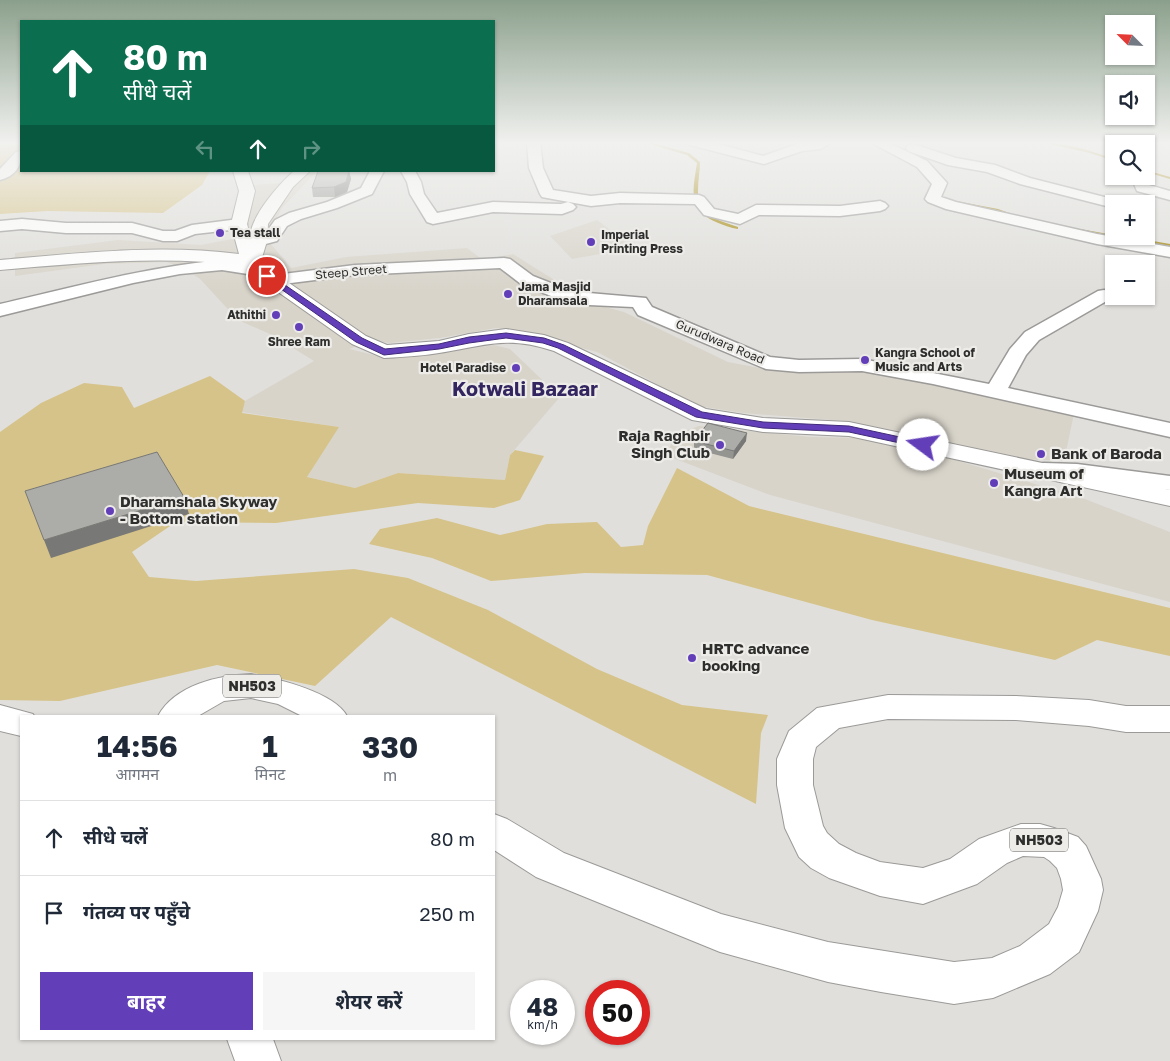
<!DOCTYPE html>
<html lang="hi">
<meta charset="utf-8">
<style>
:root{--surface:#fff;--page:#f6f6f7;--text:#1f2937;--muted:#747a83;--line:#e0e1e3;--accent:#623fb8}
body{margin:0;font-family:"Golos Text","Noto Sans Devanagari",sans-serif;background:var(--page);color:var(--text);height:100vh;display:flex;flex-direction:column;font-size:19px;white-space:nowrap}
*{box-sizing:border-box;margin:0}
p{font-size:16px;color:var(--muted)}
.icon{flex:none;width:28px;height:28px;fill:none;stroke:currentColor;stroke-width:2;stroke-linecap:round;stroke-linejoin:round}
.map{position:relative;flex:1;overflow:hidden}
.panel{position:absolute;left:20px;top:715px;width:475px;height:325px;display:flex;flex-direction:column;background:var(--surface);border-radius:0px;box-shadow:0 1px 4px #0004}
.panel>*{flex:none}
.top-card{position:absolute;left:20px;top:20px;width:475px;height:152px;border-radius:0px;box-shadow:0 1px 4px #0004;background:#0b6e4f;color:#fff;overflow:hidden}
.needle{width:32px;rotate:294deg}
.buttons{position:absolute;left:1105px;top:15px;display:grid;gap:10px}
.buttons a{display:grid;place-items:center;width:50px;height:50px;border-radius:0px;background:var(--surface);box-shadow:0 1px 4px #0004;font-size:25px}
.speed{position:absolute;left:510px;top:980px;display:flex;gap:10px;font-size:25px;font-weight:700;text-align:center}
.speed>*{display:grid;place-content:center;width:65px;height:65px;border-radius:50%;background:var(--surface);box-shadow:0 1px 4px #0004;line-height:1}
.speed small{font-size:12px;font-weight:400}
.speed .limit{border:8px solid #d22;background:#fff;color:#111}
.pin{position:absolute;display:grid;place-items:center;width:42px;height:42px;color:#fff;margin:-21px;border:2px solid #fff;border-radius:50%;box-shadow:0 1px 5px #0007}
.me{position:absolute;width:55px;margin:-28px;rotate:284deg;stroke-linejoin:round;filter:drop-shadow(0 0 4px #0008)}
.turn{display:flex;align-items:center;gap:18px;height:105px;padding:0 20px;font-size:22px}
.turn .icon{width:65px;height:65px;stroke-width:2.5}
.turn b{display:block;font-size:35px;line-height:42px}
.lanes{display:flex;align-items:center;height:48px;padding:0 20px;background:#0003;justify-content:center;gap:25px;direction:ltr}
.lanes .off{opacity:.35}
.eta{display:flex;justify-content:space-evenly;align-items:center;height:85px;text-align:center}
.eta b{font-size:30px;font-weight:700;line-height:35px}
.button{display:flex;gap:10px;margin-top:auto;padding:10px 20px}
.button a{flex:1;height:58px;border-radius:0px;background:var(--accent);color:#fff;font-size:20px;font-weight:700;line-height:58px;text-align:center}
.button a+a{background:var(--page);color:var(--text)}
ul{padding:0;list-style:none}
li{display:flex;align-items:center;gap:15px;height:75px;padding:0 20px;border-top:1px solid var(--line)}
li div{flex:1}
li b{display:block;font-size:19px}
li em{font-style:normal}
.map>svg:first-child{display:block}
.built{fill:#d8d4ca}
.green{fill:#d6c389}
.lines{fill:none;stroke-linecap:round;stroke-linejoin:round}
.stream{fill:#a18301;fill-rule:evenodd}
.street-casing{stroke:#9b9a98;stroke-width:3}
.secondary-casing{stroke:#9b9a98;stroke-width:2}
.primary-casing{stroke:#9b9a98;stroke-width:2}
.street{fill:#fff;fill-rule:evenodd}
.secondary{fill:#fff;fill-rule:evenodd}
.primary{fill:#fff;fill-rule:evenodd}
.wall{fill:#949491}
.shaded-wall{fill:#787876}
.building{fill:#acaca9;stroke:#787876}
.route{fill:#623fb8;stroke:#402978}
.poi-dot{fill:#623fb8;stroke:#edece9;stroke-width:2}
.labels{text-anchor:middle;stroke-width:4.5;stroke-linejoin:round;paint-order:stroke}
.far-poi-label{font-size:12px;font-weight:bold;fill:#2e2e2d;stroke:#edece9;text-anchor:start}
.far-street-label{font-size:12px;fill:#2e2e2d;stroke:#edece9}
.shield{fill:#edece9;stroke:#676765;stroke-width:1}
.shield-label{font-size:14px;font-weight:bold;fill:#2e2e2d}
.poi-label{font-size:15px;font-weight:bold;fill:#2e2e2d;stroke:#edece9;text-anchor:start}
.district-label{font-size:20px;font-weight:bold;fill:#33255f;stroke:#edece9}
</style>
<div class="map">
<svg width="1170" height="1061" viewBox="0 0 1170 1061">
<rect width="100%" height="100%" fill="#e0dfdc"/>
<path class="built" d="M291,171H317L282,208L266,238L291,268L346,257L467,248L483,260L513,254L564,286L560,295L624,312L728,362L770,370L844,368L888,371L1074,414L1064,461L1023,459L844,421L743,413L698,406L597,352L520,332L496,328L440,338L389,343L373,340L349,349L382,357L441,353L494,345L510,349L560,397L510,455L505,480L398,473L355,488L307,477L338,427L241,412L245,401L314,361L272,335L238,320L200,279L185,269L166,262L104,264L15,276V253L118,240L201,245L232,239L242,186L281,183Z
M597,220L634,248L572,259L550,236Z
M699,426L811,437L865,438L902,444L1085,499L1170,532V602L770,495L665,455L678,433Z"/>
<path class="green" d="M0,142H21V171H210L202,185L163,213L48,211L0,214Z
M210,376L245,401L242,413L339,427L307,477L355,488L398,473L505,480L510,455L515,450L544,456L520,500L494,508L418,503L276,523L176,522L132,552L149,577L196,581L354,569L408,578L488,610L597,669L682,705L768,715L761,733L756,804L391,617L315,686L217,665L60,701L0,700V432L41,403L84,383L122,387L134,408Z
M677,468L749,506L1170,608V656L1097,640L1055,660L872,620L707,575L585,573L491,581L432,558L369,544L380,529L437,518L500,535L547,524L597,522L621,547L643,545L648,526Z"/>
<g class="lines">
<path class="stream" d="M643,142H649L689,153L700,162C700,171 698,181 698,190C697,216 718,220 738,227V229C731,228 723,225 716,222C687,209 693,189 697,163L687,155Z
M1040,142C1063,142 1092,151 1114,159V161L1090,153Z
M1146,170L1170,177V179L1146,172Z
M950,200L998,209L1020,217L1018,218L997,211L950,202Z
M1074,228L1114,235V236H1125L1170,244V246L1075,230L1073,229Z"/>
<defs>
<path id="street" d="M527,142L540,143L543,168L553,190L591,196L620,193L699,195L704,197L714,209L738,214L756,205L840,206L880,201L885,203L888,206L885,209L880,211L840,216L759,215L740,224L704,215L695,204L620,203L591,206L547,198L542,197L540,194L529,168Z
M689,142H711L763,156L800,143L831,142L821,149L802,151L764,164L690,145Z
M870,142H887L927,161L947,183L941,197L956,202L1097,234L1170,247V257L1097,244L946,209L928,202L925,199L932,184L917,167Z
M913,144L956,158L995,165L1030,178L1120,201L1122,204H1114V208L1020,184L987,172L948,165L908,151L906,148L908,145Z
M21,151C22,166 16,176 0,180V169L16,152Z
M370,171H384L372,194L337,208L301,219L287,226L277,241L258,246L252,245L250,241L252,237L265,234L275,220L289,213L327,202L361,188Z
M401,171H415L421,182L424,194L437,213L493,202L561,204L568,202L573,204L576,207L573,210L562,214L493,212L433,224L427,222L410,194L407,182Z
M1141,180L1146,181L1149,185L1170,191V200L1137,191L1134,184L1136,181Z
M22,219L66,223H132L163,231H175L192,225L239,219L245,221L247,224L245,227L239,229L195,234L177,241H163L132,233H66L22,229L0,231V221Z
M504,258L510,259L533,276L566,289L589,293L646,298L652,307L770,357L799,360L862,359L989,384L1010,349L1025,332L1098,291L1104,290L1110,291L1113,295L1110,299L1039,340L1026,355L1008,388L1170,423V437L933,384L862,371L799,372L766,369L638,315L633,307L589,305L556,298L521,284L500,268L355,275L275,285L269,284L266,280L269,276L275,275L355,265Z
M222,260L260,266L266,267L269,271L266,275L260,276L222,270L180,274L133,283L0,316V304C74,287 146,267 222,260Z
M1044,463L1077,464L1170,476V490L1077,478L1035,475L1032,470L1035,465Z"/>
<path id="secondary" d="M233,171H248L255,191L247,224L250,235C253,214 278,185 294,171H310L293,187L268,224L267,241L261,261L266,267L366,336L387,345L439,341L469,334L506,329L544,335L568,343L706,409L763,418L849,422L1170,490V506L849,436L763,432L692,420L554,351C506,335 485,346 439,353C421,356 402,357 384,358L352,344L254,275L246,266C164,255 82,263 0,270V260C79,253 159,244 239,254L231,224L239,191Z
M227,1039H273L281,1061H235Z"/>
<path id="primary" d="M251,674C278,679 334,692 347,716H302L278,704L251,698L224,701L198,716H158C175,685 219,675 251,674Z
M888,695L1016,696L1089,700L1126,706H1170V732H1126L1089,726L1016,720L888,719L839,728L816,747L813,759V785L823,826L827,833L839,844L856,853L880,862L923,868L950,859L979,839L1021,824H1040L1054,828L1078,837L1086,846L1101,879L1103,890L1098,911L1079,952L1050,974L993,998L954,1004L881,992L828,982L720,952L536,877L494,850V814L507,819L564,853L721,914L828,942L954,962L992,958L1020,946L1049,924L1058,907L1063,890L1061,879L1057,868L1050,861L1044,857L1023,856L1007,863L977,884L923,904L880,896L829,878L811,868L799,857L785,828L777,785V759L789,731L817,708Z
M0,705L33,714L34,716H21V736L0,731Z"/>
</defs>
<use href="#street" class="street-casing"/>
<use href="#secondary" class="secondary-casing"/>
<use href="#primary" class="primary-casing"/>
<use href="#street" class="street"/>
<use href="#secondary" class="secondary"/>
<use href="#primary" class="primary"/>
</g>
<path class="wall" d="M318,171H349L351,179L347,192L335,197H313L312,188Z
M694,441H746L733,459L694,449Z"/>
<path class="shaded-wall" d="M349,171L351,179L347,192L335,197L334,187Z
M747,433L746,441L733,459L734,451Z
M184,497L189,514L51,558L44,540Z"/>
<path class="building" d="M318,171H349L346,182L334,187L312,188Z
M708,423L747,433L734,451L694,441Z
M157,452L184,497L44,540L25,491Z"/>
<linearGradient id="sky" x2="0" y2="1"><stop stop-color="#8ba08c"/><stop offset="0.49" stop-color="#f1f1ef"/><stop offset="1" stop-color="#f1f1ef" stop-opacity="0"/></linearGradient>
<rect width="1170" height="291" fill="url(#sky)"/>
<path class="route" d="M264,274H269L362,338L385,349L439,344L469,337L506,333L544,338L564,345L702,412L763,422L849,426L923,442L928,445L923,448L849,432L763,428L696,417L558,348L543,343L506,338L469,343L439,349L384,355L356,342L264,277Z"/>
<g class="poi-dot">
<circle cx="220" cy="233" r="5"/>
<circle cx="591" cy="242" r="5"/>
<circle cx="508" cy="294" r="5"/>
<circle cx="276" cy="315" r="5"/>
<circle cx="299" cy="327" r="5"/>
<circle cx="865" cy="360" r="5"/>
<circle cx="516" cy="368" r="5"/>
<circle cx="720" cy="445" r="5"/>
<circle cx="1041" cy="454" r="5"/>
<circle cx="994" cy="483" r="5"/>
<circle cx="110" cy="511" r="5"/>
<circle cx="692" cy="658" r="5"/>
</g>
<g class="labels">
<g class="far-poi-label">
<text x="230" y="237">Tea stall</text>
<text x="601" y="239">Imperial<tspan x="601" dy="14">Printing Press</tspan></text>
<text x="518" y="291">Jama Masjid<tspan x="518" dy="14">Dharamsala</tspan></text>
<text x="266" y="319" text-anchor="end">Athithi</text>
<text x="299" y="346" text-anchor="middle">Shree Ram</text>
<text x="875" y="357">Kangra School of<tspan x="875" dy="14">Music and Arts</tspan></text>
<text x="506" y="372" text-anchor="end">Hotel Paradise</text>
</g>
<g class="far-street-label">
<text transform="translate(351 272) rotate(-5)" y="4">Steep Street</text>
<text transform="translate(720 342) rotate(23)" y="4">Gurudwara Road</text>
</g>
<g class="shield">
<rect x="223" y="674.5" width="58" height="23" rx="4"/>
<rect x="1010" y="828.5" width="58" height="23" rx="4"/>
</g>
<g class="shield-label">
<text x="252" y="691">NH503</text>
<text x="1039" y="845">NH503</text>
</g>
<g class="poi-label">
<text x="710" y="441" text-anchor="end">Raja Raghbir<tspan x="710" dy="17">Singh Club</tspan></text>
<text x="1051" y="459">Bank of Baroda</text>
<text x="1004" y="479">Museum of<tspan x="1004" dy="17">Kangra Art</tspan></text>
<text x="120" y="507">Dharamshala Skyway<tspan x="120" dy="17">- Bottom station</tspan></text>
<text x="702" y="654">HRTC advance<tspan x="702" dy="17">booking</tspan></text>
</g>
<g class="district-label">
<text x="525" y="396">Kotwali Bazaar</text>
</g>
</g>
</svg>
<div class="buttons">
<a><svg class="needle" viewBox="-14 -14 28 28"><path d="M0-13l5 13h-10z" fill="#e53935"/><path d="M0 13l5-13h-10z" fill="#747a83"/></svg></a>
<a><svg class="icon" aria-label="sound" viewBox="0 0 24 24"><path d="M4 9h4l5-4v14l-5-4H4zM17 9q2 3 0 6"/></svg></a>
<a><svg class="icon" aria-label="search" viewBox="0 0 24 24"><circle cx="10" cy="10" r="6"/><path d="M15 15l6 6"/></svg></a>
<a>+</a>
<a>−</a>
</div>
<div class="speed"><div>48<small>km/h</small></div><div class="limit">50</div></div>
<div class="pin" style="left:267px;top:276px;background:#d93025"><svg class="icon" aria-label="arrive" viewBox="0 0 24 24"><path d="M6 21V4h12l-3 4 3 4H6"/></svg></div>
<svg class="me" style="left:923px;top:445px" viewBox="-20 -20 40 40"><circle r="19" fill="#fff"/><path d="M0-13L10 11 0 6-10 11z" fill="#623fb8"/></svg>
<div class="top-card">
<div class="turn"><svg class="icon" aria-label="ahead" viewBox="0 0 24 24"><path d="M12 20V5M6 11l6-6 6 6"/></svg><div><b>80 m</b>सीधे चलें</div></div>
<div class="lanes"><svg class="icon off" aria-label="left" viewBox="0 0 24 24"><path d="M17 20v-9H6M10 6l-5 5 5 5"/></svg><svg class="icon" aria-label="ahead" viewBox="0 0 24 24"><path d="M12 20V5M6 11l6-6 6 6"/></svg><svg class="icon off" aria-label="right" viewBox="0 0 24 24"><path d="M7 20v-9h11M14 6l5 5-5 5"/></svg></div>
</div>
<section class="panel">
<div class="eta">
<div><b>14:56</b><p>आगमन</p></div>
<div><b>1</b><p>मिनट</p></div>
<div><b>330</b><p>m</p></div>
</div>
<ul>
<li><svg class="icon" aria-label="ahead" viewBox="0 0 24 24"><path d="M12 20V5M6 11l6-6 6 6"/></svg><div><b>सीधे चलें</b></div><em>80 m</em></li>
<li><svg class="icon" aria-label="arrive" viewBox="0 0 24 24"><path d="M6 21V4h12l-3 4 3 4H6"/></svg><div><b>गंतव्य पर पहुँचे</b></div><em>250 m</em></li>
</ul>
<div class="button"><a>बाहर</a><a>शेयर करें</a></div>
</section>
</div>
